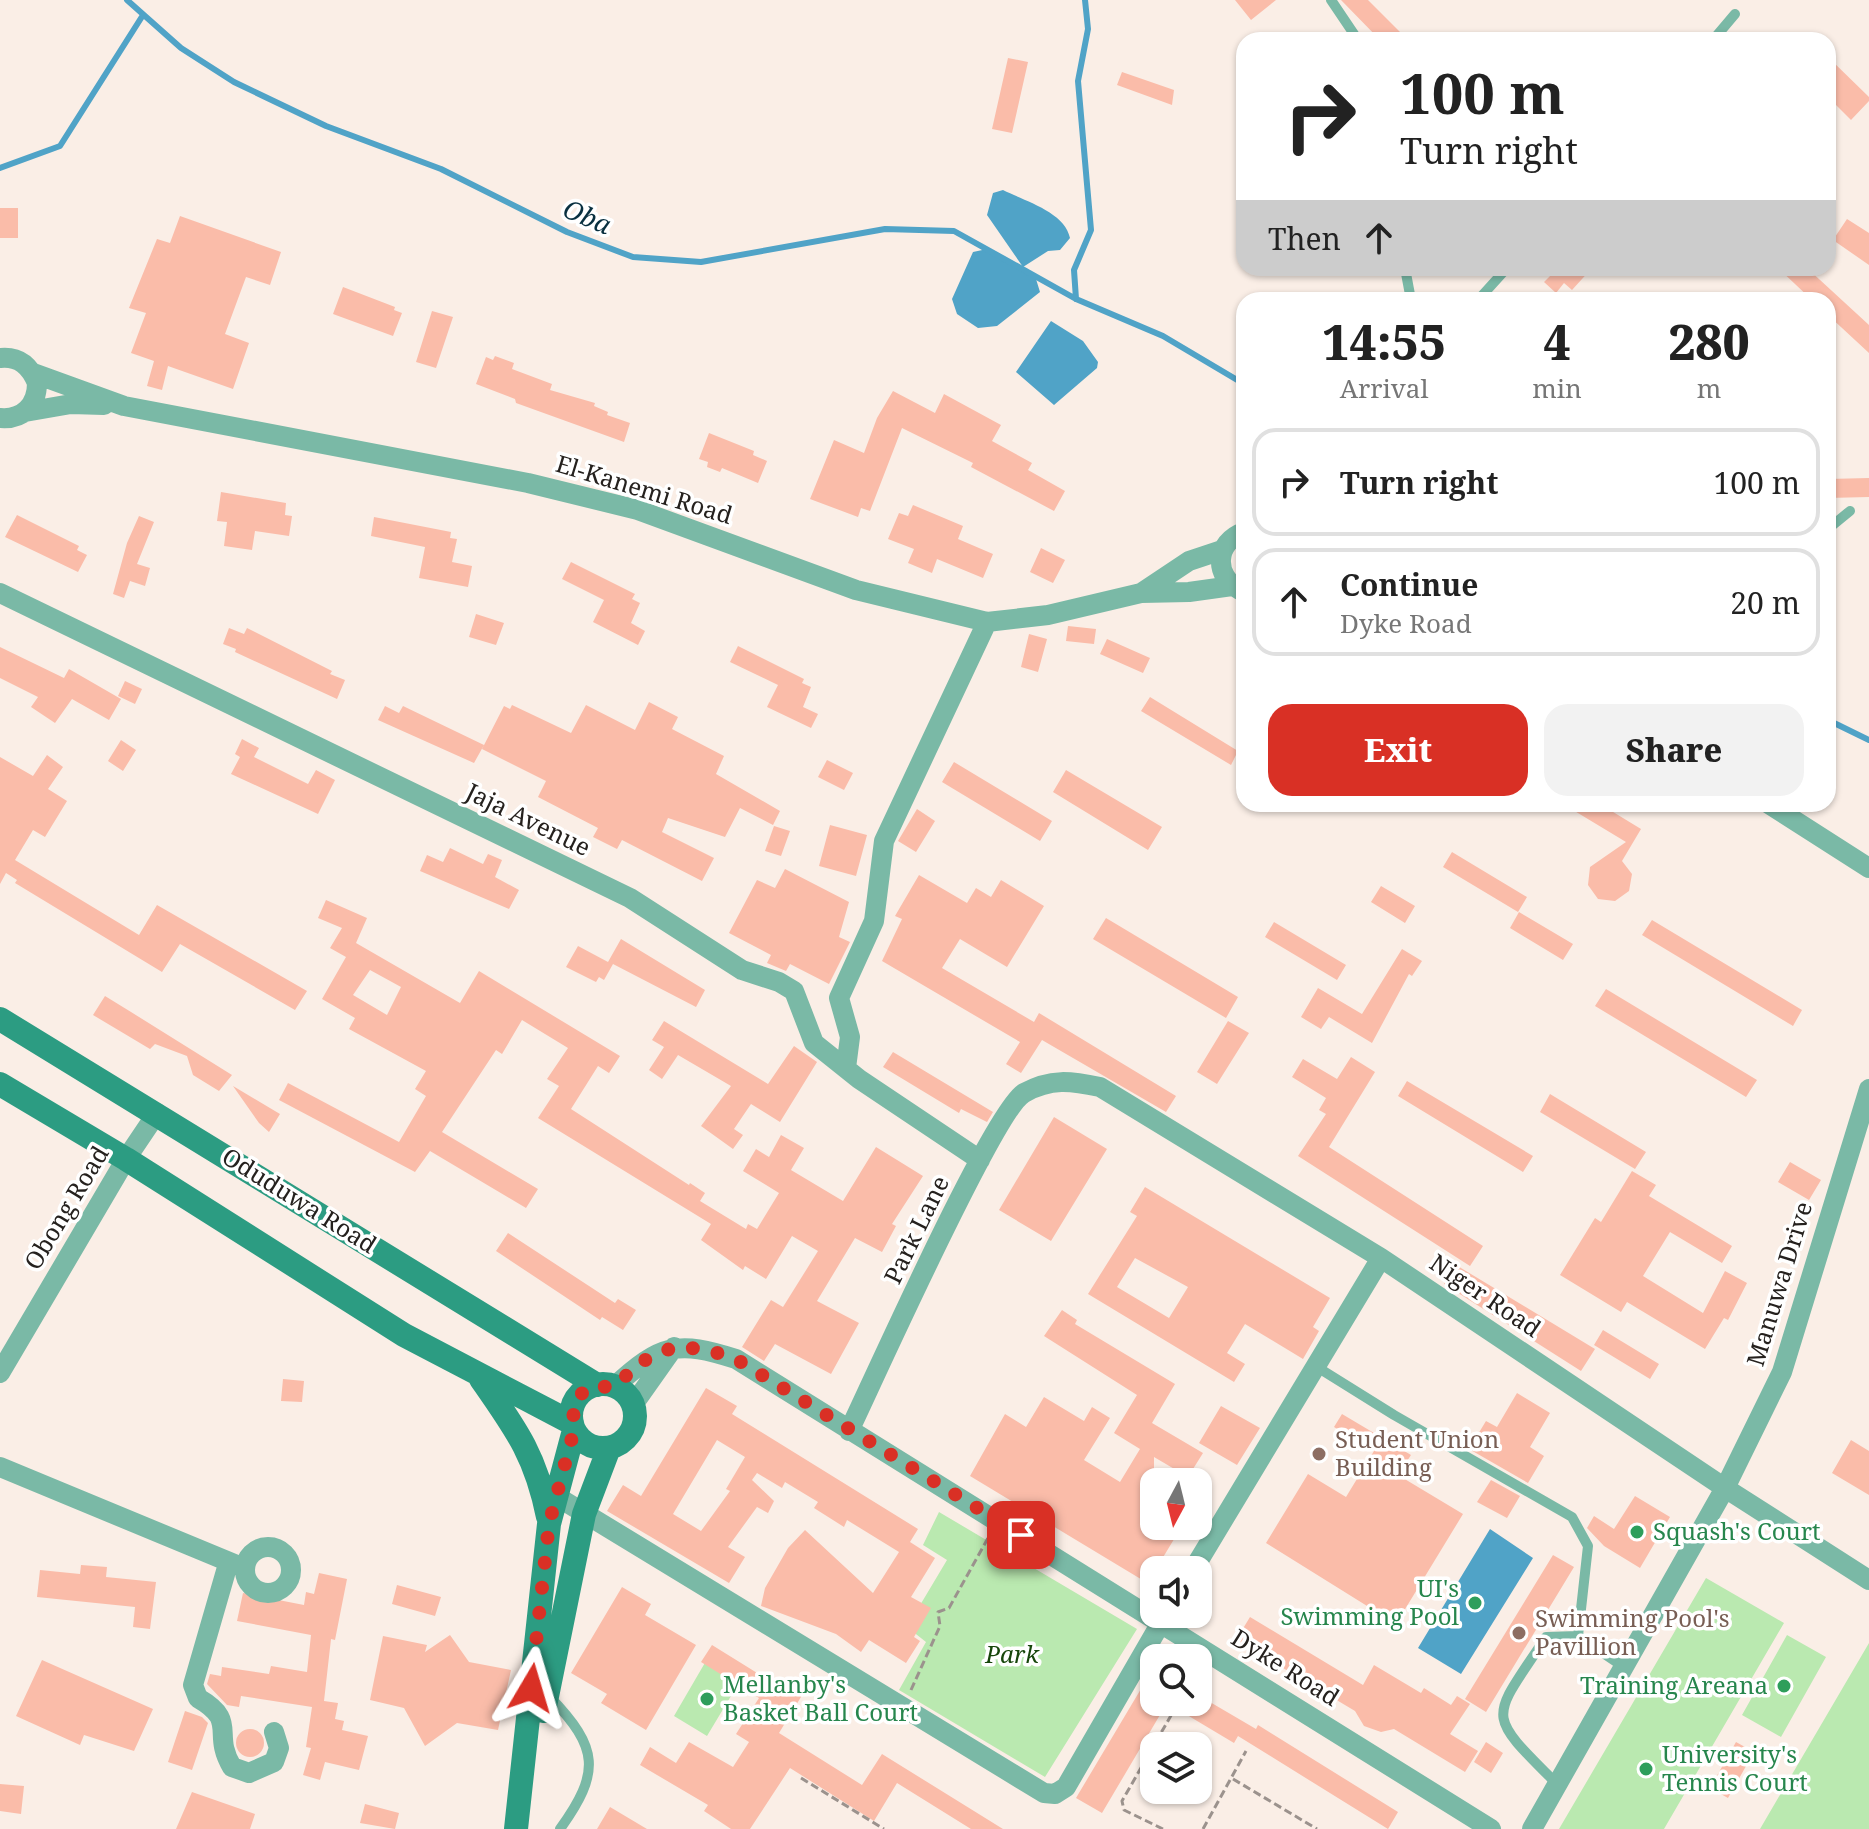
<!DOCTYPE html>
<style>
:root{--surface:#fff;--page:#f2f2f2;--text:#222;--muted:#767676;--line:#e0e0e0;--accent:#d93025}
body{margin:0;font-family:"Noto Serif",serif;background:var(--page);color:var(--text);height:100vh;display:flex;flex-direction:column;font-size:30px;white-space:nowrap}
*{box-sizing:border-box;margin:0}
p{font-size:26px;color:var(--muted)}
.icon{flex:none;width:44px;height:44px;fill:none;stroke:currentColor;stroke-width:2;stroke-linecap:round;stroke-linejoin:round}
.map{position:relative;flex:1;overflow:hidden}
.details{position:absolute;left:1236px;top:292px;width:600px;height:520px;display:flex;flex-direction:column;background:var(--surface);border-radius:24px;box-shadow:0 2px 6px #0004}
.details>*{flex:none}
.banner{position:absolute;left:1236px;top:32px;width:600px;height:244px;border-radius:24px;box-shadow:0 2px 6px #0004;background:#fff;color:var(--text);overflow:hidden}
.needle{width:52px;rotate:187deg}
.controls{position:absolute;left:1140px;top:1468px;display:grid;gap:16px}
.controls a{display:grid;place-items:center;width:72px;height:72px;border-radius:16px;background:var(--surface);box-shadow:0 2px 6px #0004;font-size:40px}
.pin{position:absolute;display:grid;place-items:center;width:68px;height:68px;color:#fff;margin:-34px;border-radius:16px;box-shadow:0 4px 12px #0006}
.me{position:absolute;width:88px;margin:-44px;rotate:7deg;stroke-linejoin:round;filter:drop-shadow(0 0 6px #0008)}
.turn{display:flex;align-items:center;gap:28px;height:168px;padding:0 32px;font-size:36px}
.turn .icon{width:104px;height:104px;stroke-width:2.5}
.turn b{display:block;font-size:56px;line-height:68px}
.then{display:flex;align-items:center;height:76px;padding:0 32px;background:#0003;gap:16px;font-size:30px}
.eta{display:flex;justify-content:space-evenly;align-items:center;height:136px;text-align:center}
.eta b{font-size:48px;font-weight:800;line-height:56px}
.action{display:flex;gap:16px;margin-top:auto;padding:16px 32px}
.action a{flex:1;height:92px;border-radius:24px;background:var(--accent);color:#fff;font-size:32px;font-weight:800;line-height:92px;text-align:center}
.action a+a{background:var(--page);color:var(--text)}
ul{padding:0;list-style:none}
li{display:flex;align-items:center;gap:24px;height:108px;margin:0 16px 12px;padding:0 16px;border:4px solid var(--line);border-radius:24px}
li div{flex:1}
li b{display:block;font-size:30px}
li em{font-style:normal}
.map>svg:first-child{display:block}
.green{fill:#bae9b0}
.water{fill:#50a3c7}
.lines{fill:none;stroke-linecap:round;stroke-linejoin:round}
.stream{stroke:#50a3c7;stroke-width:6}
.building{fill:#fabca9;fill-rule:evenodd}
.path{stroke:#9b928d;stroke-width:3;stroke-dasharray:8 4;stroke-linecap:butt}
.lane{stroke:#7ab9a6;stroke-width:10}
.street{stroke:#7ab9a6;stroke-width:20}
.secondary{stroke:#2c9c82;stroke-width:24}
.route{stroke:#d93025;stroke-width:14;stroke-dasharray:0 25.2}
.education-dot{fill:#8d6e63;stroke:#fff;stroke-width:3}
.leisure-dot{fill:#2e9e5b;stroke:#fff;stroke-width:3}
.labels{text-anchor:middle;stroke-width:7;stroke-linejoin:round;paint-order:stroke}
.street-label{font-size:24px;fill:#25211e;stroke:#fff}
.education-label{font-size:24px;fill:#785e54;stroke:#fff;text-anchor:start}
.leisure-label{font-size:24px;fill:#27864d;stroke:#fff;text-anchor:start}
.park-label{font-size:24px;font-style:italic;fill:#17460b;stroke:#fff}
.water-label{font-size:26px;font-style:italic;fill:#093040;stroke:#fff}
</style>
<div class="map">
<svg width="1869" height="1829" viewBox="0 0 1869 1829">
<rect width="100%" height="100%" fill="#faeee6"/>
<path class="green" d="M939,1512L1137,1629L1045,1777L899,1690L926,1642L907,1627L947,1560L923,1545Z
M1706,1578L1784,1623L1664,1829H1559Z
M1787,1635L1826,1657L1781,1737L1742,1715Z
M1869,1643V1829H1760Z
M706,1661L740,1681L707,1736L674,1716Z"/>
<path class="water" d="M1003,190C1025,201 1065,212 1070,238L1060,250L1048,251L1023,267L987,215L993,193Z
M987,249L1036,279L1040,292L997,326L978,328L957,314L952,299L973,252Z
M1051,321L1083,341L1098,362L1097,368L1054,405L1016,372Z
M1490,1529L1533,1558L1461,1674L1418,1648Z"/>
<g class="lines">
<path class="stream" d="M127,0L181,48L234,82L326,126L441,169L567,232L633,257L701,262L885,229L954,231L1076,299L1163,336L1244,384
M0,168L60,146L143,15
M1076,299L1074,270L1091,230L1078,81L1088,29L1085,0
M1828,720L1869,740"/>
</g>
<path class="building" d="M1235,0H1276L1251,20Z
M1341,0H1368L1408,40H1380Z
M1828,57L1869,97V101L1851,120L1828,97Z
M1008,58L1028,62L1012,133L992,129Z
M1122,72L1174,90L1172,105L1117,85Z
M0,208H18V238H0Z
M180,216L281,252L270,285L246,277L225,334L249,343L233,389L168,366L162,390L147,386L154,361L131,353L146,313L129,308L157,239L170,243Z
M1847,219L1869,233V265L1833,240Z
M1547,268H1592L1572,290L1564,283L1556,293L1544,282L1553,273Z
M1778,268H1807L1869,325V353L1828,315V300H1812Z
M343,287L395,307L394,310L402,313L393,336L333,314Z
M432,311L453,317L436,368L416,362Z
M495,356L514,363L512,369L552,384L550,390L595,403L594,406L608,412L607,415L630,423L624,442L516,403L515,399L476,384L486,357L493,360Z
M893,391L935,413L944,394L1001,425L992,441L1032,463L1028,470L1065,491L1054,511L971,467L973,463L902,428L870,511L861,508L858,517L810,499L834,440L864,453L877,418Z
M709,433L754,451L753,455L767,461L758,483L722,468L720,472L707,467L708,462L699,459Z
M1869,478V497L1828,498V479Z
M221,492L286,503L285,515L292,516L289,536L255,531L252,550L224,546L227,522L217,521Z
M913,505L963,526L958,539L993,554L983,578L937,559L932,573L908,563L914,549L888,539L899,513L908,516Z
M17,515L79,546L77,550L87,555L78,572L5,537Z
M139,516L154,522L137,564L150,568L145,586L130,581L124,598L113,594L127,543Z
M374,517L451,532L450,538L457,539L452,562L472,566L468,587L419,578L425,547L371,536Z
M1041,548L1065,560L1053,583L1030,572Z
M571,562L635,594L632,599L640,603L631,623L645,631L638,645L593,622L604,600L562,579Z
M476,614L504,623L496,645L469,637Z
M1068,626L1096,629L1094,644L1066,641Z
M229,628L244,634L247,628L332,671L330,674L345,680L337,699L235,652L236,649L223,644Z
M1029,634L1047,639L1038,672L1021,667Z
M1107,639L1150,658L1143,673L1100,654Z
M738,646L804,679L802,683L811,687L803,707L818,714L811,728L767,707L778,685L730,662Z
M0,647L64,678L69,669L121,699L109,720L72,699L55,723L31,707L38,697L0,678Z
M125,681L142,689L135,704L118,696Z
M1150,697L1238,751L1231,765L1141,711Z
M649,702L678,717L672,729L724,756L716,774L780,811L773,825L740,808L725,837L668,818L662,832L714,858L702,881L622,840L617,849L593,837L598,828L538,797L546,781L482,749L504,706L510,709L512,705L571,733L586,705L635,730Z
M385,706L399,713L403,706L484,745L474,763L378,720Z
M242,739L259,748L254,757L308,784L316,770L335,780L318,814L231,774L240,757L235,754Z
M121,740L136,750L123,771L108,761Z
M47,755L63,767L48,789L67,801L45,837L33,830L15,860L139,935L157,905L307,991L295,1010L180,944L162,972L15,883L17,880L6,873L0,884V757L33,776Z
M827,760L853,773L844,790L818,777Z
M954,762L1052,821L1040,841L942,782Z
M1066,770L1162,827L1148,850L1053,792Z
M1563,804H1600L1641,829L1622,861L1632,874L1629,891L1615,901L1598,899L1588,885L1590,867L1626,842Z
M917,809L935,821L916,852L898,841Z
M830,825L867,835L856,876L819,866Z
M774,826L790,831L781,856L765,851Z
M450,848L483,864L488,854L502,860L495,877L519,890L509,909L420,871L427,855L443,862Z
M1452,852L1527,897L1518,912L1443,867Z
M785,869L849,902L839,937L850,942L829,984L790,964L786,971L767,963L771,955L729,933L757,880L775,888Z
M919,875L967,903L976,888L991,897L1001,880L1044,906L1007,967L960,939L942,968L1034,1022L1039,1013L1176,1096L1166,1112L1042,1040L1021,1073L1006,1064L1020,1042L882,961L902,919L895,916Z
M1381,886L1415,906L1405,923L1371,902Z
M326,900L367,918L356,943L460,1003L479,971L620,1056L609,1073L598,1066L571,1109L689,1185L690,1183L705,1193L700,1201L746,1229L748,1224L757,1229L779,1193L743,1171L756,1149L769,1157L781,1135L804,1148L791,1170L843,1201L876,1147L923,1176L892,1224L896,1226L882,1252L855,1238L817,1301L859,1323L831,1374L775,1344L764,1361L742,1347L771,1300L783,1307L818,1251L792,1236L766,1279L745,1266L743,1270L701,1240L711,1224L538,1118L559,1086L547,1079L568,1048L522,1020L502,1054L496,1050L442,1132L538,1189L526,1208L430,1151L415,1172L279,1100L288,1083L399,1142L426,1096L415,1089L426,1071L349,1029L355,1018L322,999L346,957L330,948L342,928L318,918ZM370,970L401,987L387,1015L353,995Z
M1519,912L1573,944L1563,960L1510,928Z
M1106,918L1238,997L1226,1018L1093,939Z
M1652,920L1802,1010L1793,1026L1642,935Z
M1274,922L1346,965L1337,980L1265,937Z
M621,939L705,990L696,1007L613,964L604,980L599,977L596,982L566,967L578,946L608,962Z
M1402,949L1422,961L1412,976L1409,974L1372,1043L1329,1017L1321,1029L1301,1017L1318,988L1362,1014Z
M1606,989L1757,1080L1746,1097L1595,1006Z
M105,996L131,1012L232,1075L219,1091L193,1075L187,1056L155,1044L150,1049L93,1015Z
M664,1021L768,1084L794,1046L817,1062L780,1122L751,1104L734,1129L743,1135L733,1149L701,1126L731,1086L678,1055L662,1079L649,1070L664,1047L652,1040Z
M1228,1021L1249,1033L1217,1084L1197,1072Z
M893,1052L993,1112L987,1122L961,1109L959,1113L883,1067Z
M1351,1057L1375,1072L1329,1147L1483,1246L1470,1266L1298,1156L1326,1114L1319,1110L1326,1098L1292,1077L1303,1059L1337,1079Z
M1407,1081L1533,1156L1523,1172L1398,1096Z
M233,1086L280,1114L269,1132L259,1123Z
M1550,1094L1646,1152L1635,1169L1540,1112Z
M1054,1117L1107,1149L1051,1241L999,1210Z
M1790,1162L1821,1180L1809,1200L1778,1182Z
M1632,1171L1656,1185L1649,1196L1732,1246L1722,1263L1670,1232L1643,1276L1703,1313L1725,1271L1747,1283L1728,1320L1724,1318L1705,1349L1627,1302L1621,1312L1560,1275L1595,1218L1601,1222Z
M1145,1187L1330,1298L1313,1327L1319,1331L1303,1359L1245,1324L1227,1353L1245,1364L1234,1382L1088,1294L1137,1216L1130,1212ZM1135,1258L1188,1287L1169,1318L1117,1287Z
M508,1233L615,1303L618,1299L636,1310L623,1330L602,1317L600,1320L496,1251Z
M1456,1265L1595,1349L1581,1371L1444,1284Z
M1062,1310L1077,1320L1075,1324L1175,1384L1152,1423L1203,1453L1188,1477L1154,1457V1526H1182L1162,1559L1180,1570H1154V1587L970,1476L1005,1414L1026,1427L1044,1397L1084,1421L1092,1407L1110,1418L1084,1460L1120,1482L1140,1449L1114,1433L1137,1395L1044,1336Z
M1603,1330L1659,1364L1650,1379L1594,1345Z
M283,1379L304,1381L302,1402L281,1401Z
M706,1388L737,1406L732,1414L918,1529L910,1542L935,1558L911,1597L931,1608L914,1637L920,1641L906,1663L869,1640L861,1652L836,1634L761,1606L765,1588L788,1548L805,1530L873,1593L899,1552L847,1520L844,1527L814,1508L818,1502L785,1482L782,1488L757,1473L752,1480L774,1501L768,1513L757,1507L728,1547L745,1557L729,1583L607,1511L623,1485L641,1496ZM717,1440L745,1457L726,1489L730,1491L701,1531L673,1514Z
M1517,1393L1550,1413L1530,1447L1544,1456L1528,1483L1469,1449L1486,1421L1497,1427Z
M1221,1406L1260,1428L1237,1465L1199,1443Z
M1342,1414L1411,1455L1398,1475L1463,1514L1396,1624L1266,1543L1308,1474L1346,1497L1374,1451L1334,1427Z
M1851,1440L1869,1451V1495L1832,1473Z
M1491,1480L1520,1496L1507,1518L1477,1502Z
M1635,1496L1670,1517L1640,1568L1604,1546L1587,1528L1594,1516L1614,1529Z
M1553,1555L1574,1567L1486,1712L1465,1699Z
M81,1565L107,1567L106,1577L156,1582L150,1629L133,1627L135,1607L37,1597L40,1570L80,1574Z
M319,1573L347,1579L335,1640L331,1639L324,1701L338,1703L335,1719L344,1721L342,1730L368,1736L359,1770L325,1762L320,1780L303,1775L311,1748L306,1747L312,1707L241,1696L239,1707L227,1705L207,1684L210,1674L221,1676L222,1667L269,1674L271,1666L307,1672L311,1635L237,1621L243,1593L304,1605L306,1592L314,1594Z
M397,1585L441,1597L435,1616L392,1604Z
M622,1587L651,1604L645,1615L696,1645L646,1730L601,1703L607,1694L571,1673Z
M1250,1617L1363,1685L1374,1665L1421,1693L1424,1688L1451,1705L1457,1696L1470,1704L1450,1734L1478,1751L1465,1772L1394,1729L1381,1732L1364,1726L1355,1711L1236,1640Z
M450,1635L469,1662L511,1670L498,1730L457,1723L425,1746L404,1708L370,1700L383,1636L427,1645L425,1652Z
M712,1645L783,1689L787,1682L804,1692L779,1733L862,1785L882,1754L1003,1829H971L897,1783L874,1821L790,1768L750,1829H731L704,1811L708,1805L640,1765L650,1747L676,1763L689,1742L733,1767L749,1742L736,1734L759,1698L701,1662Z
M42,1660L153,1709L134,1751L84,1735L80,1745L16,1716Z
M1154,1667V1702H1198V1695L1256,1729L1258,1725L1398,1812L1388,1829L1238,1736L1234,1743L1167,1703L1102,1813L1076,1798Z
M185,1711L202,1717L208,1723L192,1770L168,1762Z
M236 1743a14 14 0 1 1 28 0a14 14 0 1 1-28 0Z
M1486,1742L1503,1753L1491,1773L1474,1762Z
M1736,1742L1754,1752L1728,1798L1710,1788Z
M0,1784L24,1786L21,1814L0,1811Z
M192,1792L255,1814L250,1829H176Z
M365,1804L399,1813L395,1829L360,1823Z
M610,1807L647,1829H597Z"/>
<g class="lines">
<path class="path" d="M911,1690L940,1626L938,1612L949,1608L988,1538
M801,1778L884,1829
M1233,1779L1317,1829
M1163,1829L1124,1810L1122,1801L1173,1712
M1203,1829L1246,1751"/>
<path class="lane" d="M1331,0L1358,40
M1713,40L1735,14
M1405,268L1411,300
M1478,300L1507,268
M1828,529L1850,511
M1317,1367L1394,1415L1572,1517L1588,1546L1578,1636
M550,1697C599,1748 601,1772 560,1829
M1558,1785C1484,1711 1490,1722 1546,1637L1578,1636L1624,1667"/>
<path class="street" d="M0,358C19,356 30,366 37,383C37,405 23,420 0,418
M33,373L124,406L528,483L638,510L856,590L987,622L1048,615L1141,593L1189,592L1232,586
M25,412L71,404L104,405
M1240,590C1213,576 1215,542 1244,532
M0,593L630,898L742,970L779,982L794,991L814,1043L859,1079L980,1160
M1141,593L1189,561L1222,550
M1769,804L1869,868
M846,1068L850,1037L839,998L874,921L884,841L987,622
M0,1373L126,1159L157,1113
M615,1386C661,1344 677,1340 736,1359L1491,1829
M633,1405L674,1347
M849,1431C873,1381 994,1110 1024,1093C1051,1078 1071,1081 1100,1087L1381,1258L1725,1488L1869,1580
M0,1467L244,1568
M556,1496L1044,1793L1055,1794L1066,1787L1166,1614
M245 1570a23 23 0 1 1 46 0a23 23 0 1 1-46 0Z
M228,1564L193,1685L198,1698C239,1722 211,1732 232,1767L249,1773L274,1762L279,1748L274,1732
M1193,1570L1381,1258
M1532,1829L1725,1488L1782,1372L1869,1089"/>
<path class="secondary" d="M0,1019L597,1385
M0,1084L126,1159L404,1335L572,1423
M481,1379C516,1429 536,1456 548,1517
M571 1416a32 32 0 1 1 64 0a32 32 0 1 1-64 0Z
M544,1711L584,1514L609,1448
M516,1829L549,1524L574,1430"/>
</g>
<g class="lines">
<path class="route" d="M531,1688L549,1524L574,1430L573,1403L587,1388L615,1386L641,1362L674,1347L705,1349L736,1359L1021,1535"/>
</g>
<g class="education-dot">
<circle cx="1319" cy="1454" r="8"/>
<circle cx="1519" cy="1633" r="8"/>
</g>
<g class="leisure-dot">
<circle cx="1637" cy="1532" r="8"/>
<circle cx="1475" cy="1603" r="8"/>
<circle cx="1784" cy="1686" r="8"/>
<circle cx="707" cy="1699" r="8"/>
<circle cx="1646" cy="1769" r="8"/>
</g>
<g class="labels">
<g class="street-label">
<text transform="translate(644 490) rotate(17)" y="8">El-Kanemi Road</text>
<text transform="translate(528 820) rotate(26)" y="8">Jaja Avenue</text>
<text transform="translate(299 1201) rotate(32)" y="8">Oduduwa Road</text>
<text transform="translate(67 1208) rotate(-59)" y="8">Obong Road</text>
<text transform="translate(917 1230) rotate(-64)" y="8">Park Lane</text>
<text transform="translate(1780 1284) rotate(-73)" y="8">Manuwa Drive</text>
<text transform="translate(1485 1296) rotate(34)" y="8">Niger Road</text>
<text transform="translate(1285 1668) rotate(32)" y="8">Dyke Road</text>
</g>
<g class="education-label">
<text x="1335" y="1448">Student Union<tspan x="1335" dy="28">Building</tspan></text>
<text x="1535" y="1627">Swimming Pool's<tspan x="1535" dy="28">Pavillion</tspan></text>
</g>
<g class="leisure-label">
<text x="1653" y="1540">Squash's Court</text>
<text x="1459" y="1597" text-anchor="end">UI's<tspan x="1459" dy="28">Swimming Pool</tspan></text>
<text x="723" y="1693">Mellanby's<tspan x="723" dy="28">Basket Ball Court</tspan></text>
<text x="1768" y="1694" text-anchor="end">Training Areana</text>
<text x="1662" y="1763">University's<tspan x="1662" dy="28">Tennis Court</tspan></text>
</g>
<g class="park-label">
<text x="1012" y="1663">Park</text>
</g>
<g class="water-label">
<text transform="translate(587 217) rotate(23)" y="9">Oba</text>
</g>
</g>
</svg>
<div class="controls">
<a><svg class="needle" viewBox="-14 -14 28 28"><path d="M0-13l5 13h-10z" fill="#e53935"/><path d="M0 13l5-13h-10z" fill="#767676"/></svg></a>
<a><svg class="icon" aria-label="sound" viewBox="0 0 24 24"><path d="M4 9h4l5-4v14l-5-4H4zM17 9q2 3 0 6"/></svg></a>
<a><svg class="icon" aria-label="search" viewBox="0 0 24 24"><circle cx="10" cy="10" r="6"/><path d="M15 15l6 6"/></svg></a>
<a><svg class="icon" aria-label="layers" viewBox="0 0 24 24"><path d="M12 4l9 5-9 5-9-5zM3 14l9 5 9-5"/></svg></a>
</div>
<div class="pin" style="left:1021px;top:1535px;background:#d93025"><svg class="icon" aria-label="arrive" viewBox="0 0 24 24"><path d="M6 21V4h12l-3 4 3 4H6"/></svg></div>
<svg class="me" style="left:531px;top:1688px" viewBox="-20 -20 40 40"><path d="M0-17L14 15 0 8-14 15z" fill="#d93025" stroke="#fff" stroke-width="4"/></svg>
<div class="banner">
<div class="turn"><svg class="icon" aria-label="right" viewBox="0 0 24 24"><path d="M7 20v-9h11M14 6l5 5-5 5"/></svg><div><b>100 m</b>Turn right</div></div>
<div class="then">Then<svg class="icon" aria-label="ahead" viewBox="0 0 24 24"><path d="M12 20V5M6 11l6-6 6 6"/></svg></div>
</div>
<section class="details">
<div class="eta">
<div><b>14:55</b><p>Arrival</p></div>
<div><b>4</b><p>min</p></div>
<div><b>280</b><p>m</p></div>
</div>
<ul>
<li><svg class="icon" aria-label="right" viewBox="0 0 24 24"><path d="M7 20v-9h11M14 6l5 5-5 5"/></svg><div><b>Turn right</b></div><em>100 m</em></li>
<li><svg class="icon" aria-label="ahead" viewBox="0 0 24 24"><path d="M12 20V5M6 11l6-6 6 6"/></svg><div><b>Continue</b><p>Dyke Road</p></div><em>20 m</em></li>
</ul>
<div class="action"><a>Exit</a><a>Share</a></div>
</section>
</div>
